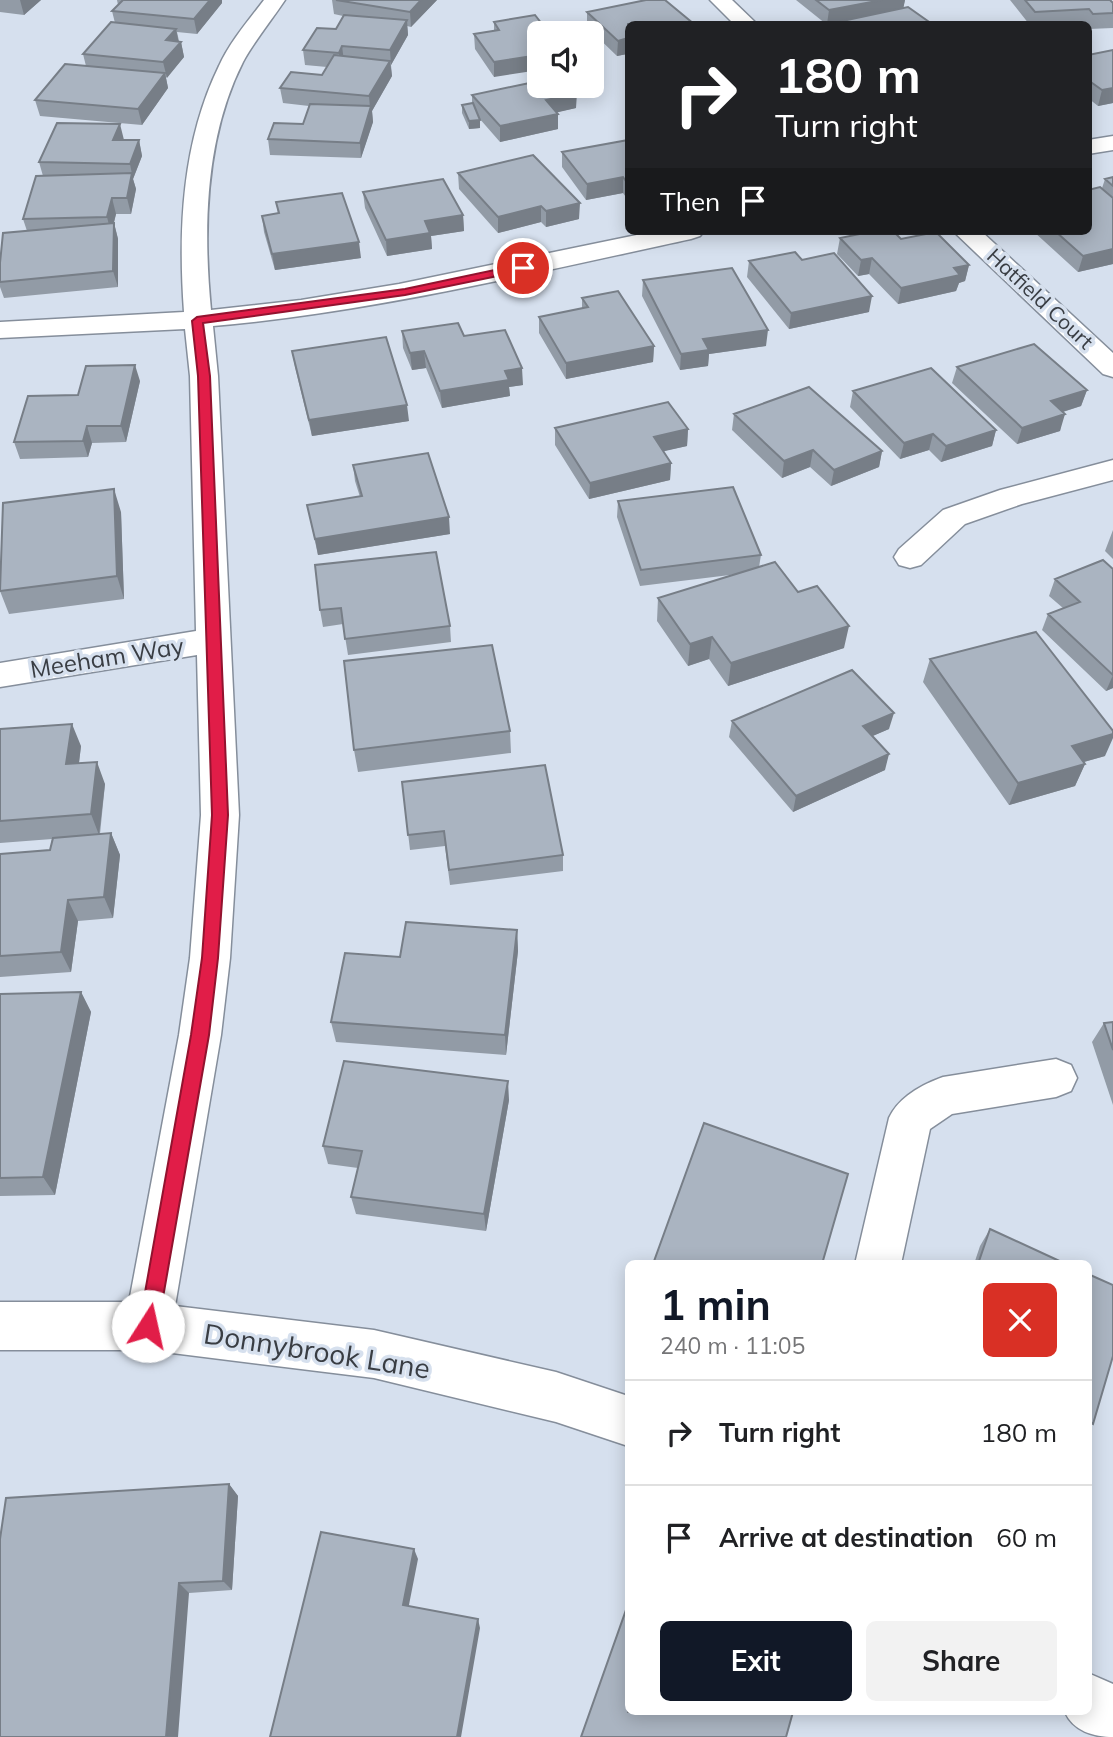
<!DOCTYPE html>
<meta charset="utf-8">
<style>
:root{--surface:#fff;--page:#f2f2f2;--text:#202124;--muted:#757577;--line:#e0e0e0;--accent:#111827}
body{margin:0;font-family:Mulish,sans-serif;background:var(--page);color:var(--text);height:100vh;display:flex;flex-direction:column;font-size:26px;white-space:nowrap}
*{box-sizing:border-box;margin:0}
p{font-size:23px;color:var(--muted)}
.icon{flex:none;width:38px;height:38px;fill:none;stroke:currentColor;stroke-width:2;stroke-linecap:round;stroke-linejoin:round}
.map{position:relative;flex:1;overflow:hidden}
.details{position:absolute;left:625px;top:1260px;width:467px;height:455px;display:flex;flex-direction:column;background:var(--surface);border-radius:10px;box-shadow:0 4px 18px #0003}
.details>*{flex:none}
.hud{position:absolute;left:625px;top:21px;width:467px;height:214px;border-radius:10px;box-shadow:0 4px 18px #0003;background:#202124;color:#fff;overflow:hidden}
.tools{position:absolute;left:527px;top:21px;display:grid;gap:14px}
.tools a{display:grid;place-items:center;width:77px;height:77px;border-radius:10px;background:var(--surface);box-shadow:0 4px 18px #0003;font-size:35px}
.pin{position:absolute;display:grid;place-items:center;width:60px;height:60px;color:#fff;margin:-30px;border:4px solid #fff;border-radius:50%;box-shadow:0 2px 7px #0007}
.me{position:absolute;width:77px;margin:-38px;rotate:10deg;stroke-linejoin:round;filter:drop-shadow(0 0 5px #0008)}
.turn{display:flex;align-items:center;gap:24px;height:147px;padding:0 35px;font-size:32px}
.turn .icon{width:91px;height:91px;stroke-width:2.5}
.turn b{display:block;font-size:49px;line-height:60px}
.then{display:flex;align-items:center;height:66px;padding:0 35px;background:#0003;gap:14px;font-size:26px}
.round{display:grid;place-items:center;flex:none;width:74px;height:74px;border-radius:10px;background:var(--page)}
.head{display:flex;align-items:center;justify-content:space-between;height:119px;padding:0 35px}
h1{font-size:42px;font-weight:700;line-height:52px;color:var(--accent)}
.action{display:flex;gap:14px;margin-top:auto;padding:14px 35px}
.action a{flex:1;height:80px;border-radius:10px;background:var(--accent);color:#fff;font-size:28px;font-weight:700;line-height:80px;text-align:center}
.action a+a{background:var(--page);color:var(--text)}
ul{padding:0;list-style:none}
li{display:flex;align-items:center;gap:21px;height:105px;padding:0 35px;border-top:2px solid var(--line)}
li div{flex:1}
li b{display:block;font-size:26px}
li em{font-style:normal}
.map>svg:first-child{display:block}
.lines{fill:none;stroke-linecap:round;stroke-linejoin:round}
.minor-casing{stroke:#858e9b;stroke-width:3}
.minor{fill:#fff;fill-rule:evenodd}
.wall{fill:#929ba6}
.shaded-wall{fill:#777e87}
.building{fill:#aab4c1;stroke:#777e87;stroke-width:2}
.route{fill:#e11d48;stroke:#92132f;stroke-width:2}
.labels{text-anchor:middle;stroke-width:7;stroke-linejoin:round;paint-order:stroke}
.far-street-label{font-size:21px;fill:#393d43;stroke:#d6e0ee}
.street-label{font-size:24px;fill:#393d43;stroke:#d6e0ee}
.near-street-label{font-size:28px;fill:#393d43;stroke:#d6e0ee}
</style>
<div class="map">
<svg width="1113" height="1737" viewBox="0 0 1113 1737">
<rect width="100%" height="100%" fill="#d6e0ee"/>
<g class="lines">
<defs>
<path id="minor" d="M264,0H285C271,21 255,40 243,62C205,137 203,228 211,310L301,300L399,284L656,231H704L700,236L691,239C533,273 374,312 213,326L218,376L239,815L230,958L221,1035L175,1306L374,1330L556,1372L628,1396V1446L556,1422L374,1378L148,1350H0V1302H129L179,1035L190,958L201,815L197,655L0,687V663L196,631L190,376L185,329L0,338V322L184,312C178,229 182,142 219,66C230,42 248,21 264,0Z
M710,0H732L757,24H734Z
M1113,136V150L1088,154V140Z
M953,231H981L1113,353V377L1103,374Z
M1113,460V480L1022,504L965,524L921,565L910,568L899,565L894,557L899,549L943,510L1000,490Z
M1056,1059L1071,1065L1077,1078L1071,1091L1056,1097L952,1114L930,1129L901,1264H855L889,1118C899,1097 921,1085 943,1077Z
M1088,1673L1113,1684V1737C1094,1737 1073,1731 1065,1712H1088Z"/>
</defs>
<use href="#minor" class="minor-casing"/>
<use href="#minor" class="minor"/>
</g>
<path class="wall" d="M0,0H41L24,15L0,12Z
M117,0H222V3L197,34L177,32L179,41L181,42L184,57L166,78L168,88L142,125L40,116L35,100L86,66L83,54L115,23L112,11L118,5Z
M332,0H437L411,27L407,26L408,35L391,65L392,76L372,111L373,122L361,158L270,155L268,139L303,124L309,106L283,103L280,88L322,75L327,67L305,65L303,50L336,29L343,16L334,14Z
M796,0H905L903,8L932,24H826Z
M1010,0H1110L1113,3V28L1089,29L1088,24H1029Z
M587,12L628,24V66L627,64V54L617,56L587,27Z
M494,22L549,33L494,77L475,49L474,34L494,31Z
M1113,50V103L1098,106L1088,98V55Z
M472,95L576,108L557,112L558,129L500,142L479,118L480,128L469,129L462,113V105L472,103Z
M124,140H139L142,156L133,179L136,189L131,214H116L114,223L118,239V287L4,298L0,287V263L27,231L23,219L43,176L39,162Z
M628,140V200L623,193L586,200L562,167V152Z
M458,173L579,219L546,227L541,222L498,233L459,189Z
M1113,177V264L1078,272L1033,231H1088L1105,179Z
M363,192L463,215L464,231L431,236L432,249L387,256L365,208Z
M276,202L361,258L275,270L264,232L262,216L278,213Z
M840,238L901,239L969,265L965,281L959,283L956,291L898,304L869,274L858,276L837,254Z
M802,260L869,312L789,329L747,277L749,261Z
M643,280L766,346L709,354L708,366L680,370L642,296Z
M582,298L654,346L653,362L566,379L539,333V317L582,308Z
M402,331L464,336L523,385L509,387L510,396L442,408L426,368L412,370L403,348Z
M292,351L409,421L312,436L295,367Z
M957,367L1087,390L1081,406L1063,412L1060,431L1017,444L952,383Z
M140,381L126,442L92,443L88,457L20,459L14,442L78,395Z
M853,391L996,430L992,446L941,462L929,450L900,459L850,407Z
M734,414L882,451L879,467L831,486L810,467L782,478L732,430Z
M555,428L688,429L687,446L663,451L671,463L670,480L589,499L555,445Z
M353,465L450,534L318,555L307,505L360,497L355,481Z
M618,501L761,555L759,567L844,648L728,686L709,659L688,666L657,621L658,598L738,574L640,586L617,517Z
M121,512L124,599L9,614L0,591Z
M1113,530V559L1105,551Z
M436,552L450,626L451,642L348,655L343,624L323,627L320,610Z
M1113,569V688L1106,691L1042,630L1048,614L1063,608L1049,596L1055,579Z
M930,659L1105,756L1084,762L1085,764L1075,786L1009,805L923,682Z
M732,721L889,729L872,736L885,770L793,812L729,737Z
M0,729L81,746L79,763L105,784L100,834L111,833L120,855L113,918L78,921L71,972L0,977V854L50,850L52,839L0,843Z
M510,731L511,753L358,772L354,750Z
M402,782L563,855V871L450,885L445,846L410,850Z
M517,930L518,951L506,1055L336,1042L331,1022L400,957Z
M81,992L91,1012L55,1195L0,1196V994Z
M1113,1022V1105L1092,1042L1104,1023Z
M509,1100L486,1231L356,1214L351,1197L358,1168L328,1164L323,1146Z
M990,1229L1066,1264H974L980,1246Z
M229,1484L238,1496L232,1590L189,1593L0,1737Z"/>
<path class="shaded-wall" d="M20,0H41L24,15Z
M210,0H222V3L197,34L194,19Z
M421,0H437L411,27L410,12Z
M882,0H905L903,10L827,24L829,10Z
M407,20L408,35L391,65L390,50Z
M176,29L179,44L181,42L184,57L167,78L163,62L166,40Z
M628,38V50L627,49V54L617,56L618,41Z
M342,46L344,61L340,68L339,53Z
M539,55V70L494,77V62Z
M390,61L392,76L372,111L373,122L361,158L360,143L370,108L369,96Z
M165,73L168,88L142,125L138,109Z
M1113,88V103L1098,106L1102,90Z
M577,93L576,108L546,115V100Z
M558,114V129L500,142V126Z
M480,120V128L469,129V121Z
M120,124L124,140H113Z
M139,140L142,156L133,179L136,189L131,214L127,198L132,174L130,164Z
M623,177V193L586,200L587,184Z
M112,198L116,214L111,233L107,217Z
M580,203L579,219L546,227V211Z
M541,206V222L498,233V217Z
M463,215L464,231L431,236L432,249L387,256L386,240L425,221Z
M114,223L118,239V287L113,271Z
M359,242L361,258L275,270L272,254Z
M1113,249V264L1078,272L1083,256Z
M872,258L869,274L858,276L861,260Z
M969,265L965,281L959,283L956,291L898,304L901,288L954,268Z
M872,296L869,312L789,329L791,313Z
M768,330L766,346L709,354L708,366L680,370L681,354L703,339Z
M654,346L653,362L566,379V363Z
M424,351L426,368L412,370L410,353Z
M135,365L140,381L126,442L121,426Z
M522,368L523,385L509,387L510,396L442,408L440,391L505,371Z
M1087,390L1081,406L1046,417L1051,401Z
M407,405L409,421L312,436L309,420Z
M1065,414L1060,431L1017,444L1022,428Z
M87,426L92,443L88,457L83,441Z
M688,429L687,446L652,454L654,437Z
M996,430L992,446L941,462L946,446Z
M933,434L929,450L900,459L904,443Z
M813,450L810,467L782,478L784,461Z
M882,451L879,467L831,486L834,470Z
M671,463L670,480L589,499L590,483Z
M114,489L121,512L124,599L117,576Z
M449,517L450,534L318,555L315,539Z
M849,626L844,648L728,686L731,663Z
M712,637L709,659L688,666L690,644Z
M1113,675V688L1106,691Z
M894,713L889,729L859,742L863,726Z
M72,724L81,746L76,786L66,764Z
M1113,734V738L1105,756L1062,768L1072,746Z
M889,754L885,770L793,812L796,796Z
M97,762L105,784L99,835L91,814Z
M1085,764L1075,786L1009,805L1018,783Z
M111,833L120,855L113,918L104,897Z
M68,900L78,921L71,972L61,952Z
M517,930L518,951L506,1055L505,1035Z
M81,992L91,1012L55,1195L43,1177Z
M508,1081L509,1100L486,1231L484,1214Z
M229,1484L238,1496L232,1590L223,1581Z
M414,1549L418,1559L407,1615L403,1605Z
M179,1583L189,1593L178,1737H166Z
M478,1619L480,1628L461,1737H457Z"/>
<path class="building" d="M123,0H210L194,19L112,11Z
M336,0H421L410,12Z
M646,0H665L694,24H628V38L618,41L587,12Z
M816,0H882L829,10Z
M1025,0H1110L1113,3V13L1093,14L1089,9L1035,12Z
M908,7L932,24H835L833,23Z
M344,15L407,20L390,50L342,46L339,53L303,50L317,28L336,29Z
M535,15L549,33H539V55L494,62L474,34L499,30L494,22Z
M111,22L176,29L166,40L181,42L163,62L83,54Z
M1113,50V88L1102,90L1088,80V55Z
M334,55L390,61L369,96L280,88L291,72L322,75Z
M65,64L165,73L138,109L35,100Z
M539,81V86H570L577,93L546,100L558,114L500,126L472,95Z
M473,103L480,120L469,121L462,105Z
M310,104L371,106L360,143L268,139L274,123L303,124Z
M57,123L120,124L113,140H139L130,164L39,162Z
M628,140V184L623,177L587,184L562,152Z
M533,155L580,203L546,211L541,206L498,217L458,173Z
M132,173L127,198H112L107,217L23,219L36,176Z
M1113,177V186L1105,179Z
M443,179L463,215L425,221L430,233L386,240L363,192Z
M1100,187L1113,198V249L1083,256L1055,231H1088V190Z
M342,193L359,242L272,254L262,216L279,213L276,202Z
M114,223L113,271L0,282V263L3,233Z
M874,231H893L901,239L936,232L969,265L954,268L960,275L901,288L872,258L861,260L840,238Z
M795,252L802,260L834,253L872,296L791,313L749,261Z
M732,268L768,330L703,339L709,350L681,354L643,280Z
M618,291L654,346L566,363L539,317L588,307L582,298Z
M458,323L464,336L505,330L522,368L505,371L509,380L440,391L424,351L410,353L402,331Z
M386,337L407,405L309,420L292,351Z
M1034,344L1087,390L1051,401L1065,414L1022,428L957,367Z
M135,365L121,426H87L83,441L14,442L28,396L78,395L86,366Z
M931,368L996,430L946,446L933,434L904,443L853,391Z
M809,387L882,451L834,470L813,450L784,461L734,414Z
M668,402L688,429L654,437L671,463L590,483L555,428Z
M428,453L449,517L315,539L307,505L362,496L353,465Z
M733,487L761,555L641,570L618,501Z
M114,489L117,576L0,591L3,503Z
M436,552L450,626L345,639L341,608L320,610L315,565Z
M1103,560L1113,569V675L1048,614L1080,602L1055,579Z
M775,562L798,592L817,586L849,626L731,663L712,637L690,644L658,598Z
M1036,632L1113,731V734L1072,746L1085,764L1018,783L930,659Z
M492,645L510,731L354,750L344,661Z
M852,670L894,713L863,726L889,754L796,796L732,721Z
M72,724L66,764L97,762L91,814L0,821V729Z
M545,765L563,855L449,870L444,831L408,835L402,782Z
M111,833L104,897L68,900L61,952L0,956V854L50,850L53,838Z
M406,922L517,930L505,1035L331,1022L345,953L400,957Z
M81,992L43,1177L0,1178V994Z
M1113,1022V1050L1104,1023Z
M344,1061L508,1081L484,1214L351,1197L362,1151L323,1146Z
M704,1123L848,1174L822,1264H653Z
M990,1229L1066,1264H978Z
M1088,1274L1113,1285V1356L1093,1424L1088,1421Z
M229,1484L223,1581L179,1583L166,1737H0V1539L6,1498Z
M321,1532L414,1549L403,1605L478,1619L457,1737H270Z
M626,1610L628,1611V1712H793L786,1737H581Z"/>
<path class="route" d="M523,264L529,268L527,270L405,295L203,323L210,376L228,815L218,958L209,1035L158,1326L155,1333L148,1336L141,1333L139,1326L191,1035L202,958L212,815L198,376L192,321L197,317L405,289Z"/>
<g class="labels">
<g class="far-street-label">
<text transform="translate(1040 299) rotate(43)" y="7">Hatfield Court</text>
</g>
<g class="street-label">
<text transform="translate(107 658) rotate(-9)" y="8">Meeham Way</text>
</g>
<g class="near-street-label">
<text transform="translate(317 1351) rotate(9)" y="10">Donnybrook Lane</text>
</g>
</g>
</svg>
<div class="tools">
<a><svg class="icon" aria-label="sound" viewBox="0 0 24 24"><path d="M4 9h4l5-4v14l-5-4H4zM17 9q2 3 0 6"/></svg></a>
</div>
<div class="pin" style="left:523px;top:268px;background:#d93025"><svg class="icon" aria-label="arrive" viewBox="0 0 24 24"><path d="M6 21V4h12l-3 4 3 4H6"/></svg></div>
<svg class="me" style="left:148px;top:1326px" viewBox="-20 -20 40 40"><circle r="19" fill="#fff"/><path d="M0-13L10 11 0 6-10 11z" fill="#e11d48"/></svg>
<div class="hud">
<div class="turn"><svg class="icon" aria-label="right" viewBox="0 0 24 24"><path d="M7 20v-9h11M14 6l5 5-5 5"/></svg><div><b>180 m</b>Turn right</div></div>
<div class="then">Then<svg class="icon" aria-label="arrive" viewBox="0 0 24 24"><path d="M6 21V4h12l-3 4 3 4H6"/></svg></div>
</div>
<section class="details">
<div class="head"><div><h1>1 min</h1><p>240 m · 11:05</p></div><a class="round" style="background:#d93025;color:#fff"><svg class="icon" aria-label="close" viewBox="0 0 24 24"><path d="M6 6l12 12M18 6L6 18"/></svg></a></div>
<ul>
<li><svg class="icon" aria-label="right" viewBox="0 0 24 24"><path d="M7 20v-9h11M14 6l5 5-5 5"/></svg><div><b>Turn right</b></div><em>180 m</em></li>
<li><svg class="icon" aria-label="arrive" viewBox="0 0 24 24"><path d="M6 21V4h12l-3 4 3 4H6"/></svg><div><b>Arrive at destination</b></div><em>60 m</em></li>
</ul>
<div class="action"><a>Exit</a><a>Share</a></div>
</section>
</div>
